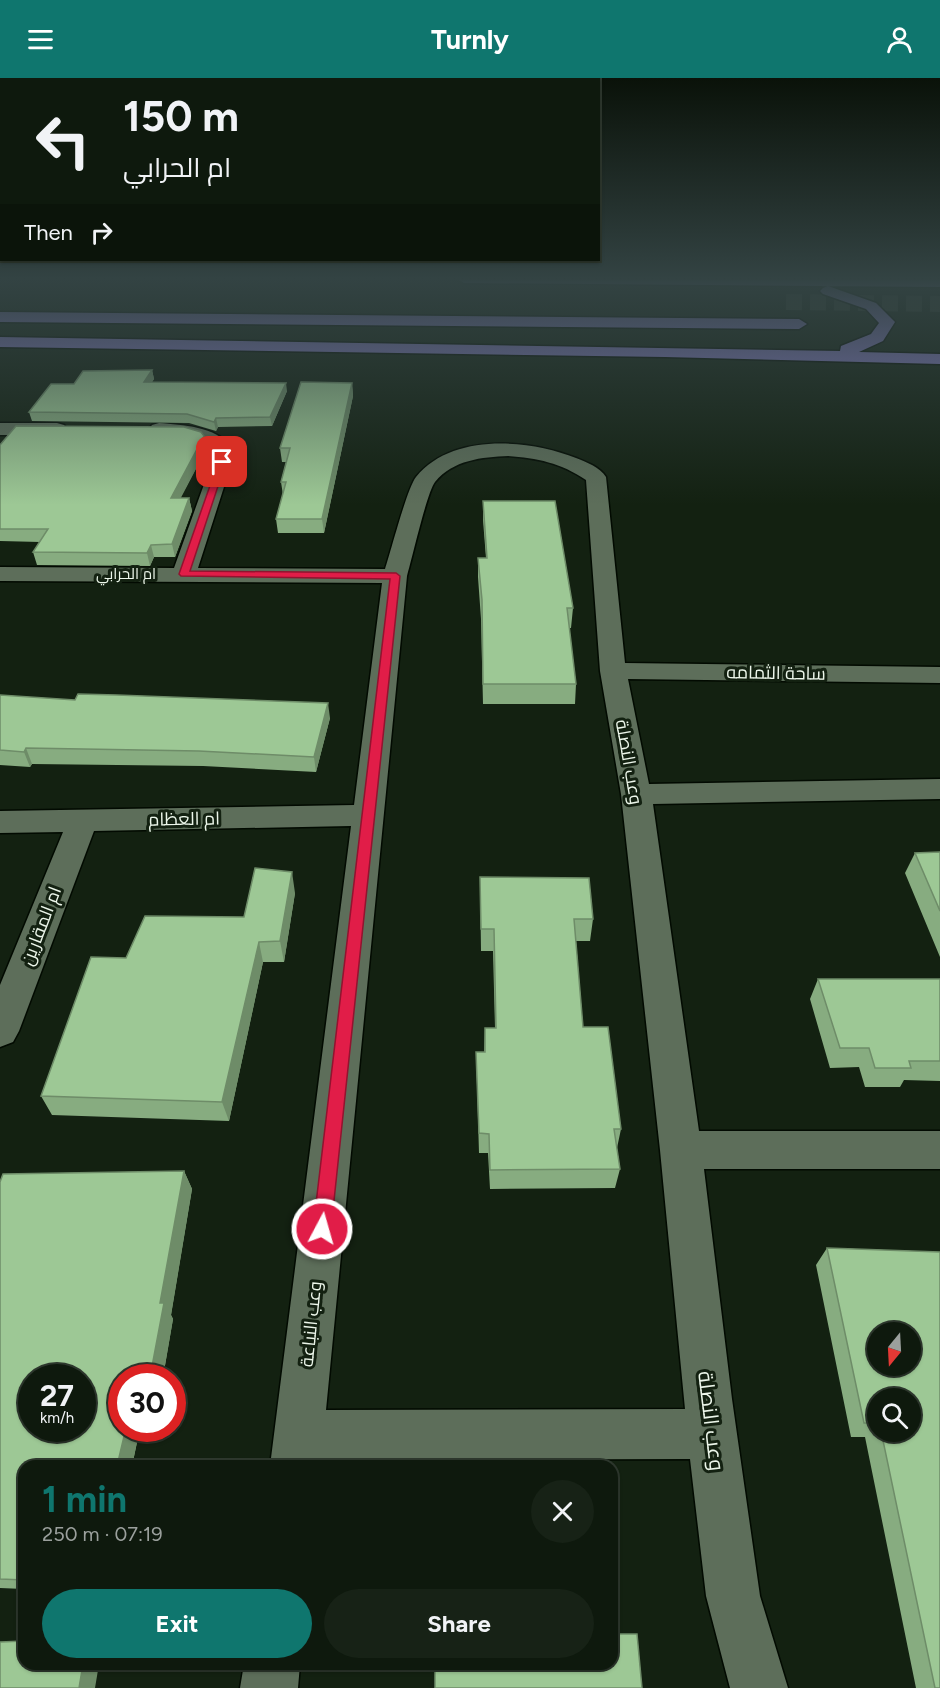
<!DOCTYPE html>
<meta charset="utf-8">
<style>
:root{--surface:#0e190d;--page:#172216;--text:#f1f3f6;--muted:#9ba09d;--line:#2e382e;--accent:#0f766e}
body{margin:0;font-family:Figtree,Cairo,sans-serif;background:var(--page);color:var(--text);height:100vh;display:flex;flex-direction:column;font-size:22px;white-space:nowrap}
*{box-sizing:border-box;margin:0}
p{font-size:20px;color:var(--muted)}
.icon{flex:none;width:33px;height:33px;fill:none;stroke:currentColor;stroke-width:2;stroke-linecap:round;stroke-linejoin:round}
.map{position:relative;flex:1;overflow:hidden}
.panel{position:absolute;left:18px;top:1382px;width:600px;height:210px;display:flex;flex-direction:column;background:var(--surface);border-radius:18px;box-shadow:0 2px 4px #0004,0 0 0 2px var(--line)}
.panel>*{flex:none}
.banner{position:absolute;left:0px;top:0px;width:600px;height:183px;box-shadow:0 2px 4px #0004,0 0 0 2px var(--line);background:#0e190d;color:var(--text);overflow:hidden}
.needle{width:39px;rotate:198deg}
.buttons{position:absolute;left:867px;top:1244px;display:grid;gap:12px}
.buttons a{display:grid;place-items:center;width:54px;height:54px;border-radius:50%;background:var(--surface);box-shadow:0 2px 4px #0004,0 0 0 2px var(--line);font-size:30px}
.speed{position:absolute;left:18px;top:1286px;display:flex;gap:12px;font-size:30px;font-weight:700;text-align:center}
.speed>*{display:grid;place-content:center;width:78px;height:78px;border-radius:50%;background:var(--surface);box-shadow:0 2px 4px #0004,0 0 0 2px var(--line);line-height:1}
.speed small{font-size:15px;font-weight:400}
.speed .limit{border:9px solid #d22;background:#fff;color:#111}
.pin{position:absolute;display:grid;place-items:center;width:51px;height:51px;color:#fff;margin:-26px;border-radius:12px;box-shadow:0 3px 9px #0006}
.me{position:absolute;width:66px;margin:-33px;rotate:6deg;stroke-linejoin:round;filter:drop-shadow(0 0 4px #0008)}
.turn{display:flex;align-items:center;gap:21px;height:126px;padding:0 24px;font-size:27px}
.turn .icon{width:78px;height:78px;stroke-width:2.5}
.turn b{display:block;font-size:42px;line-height:51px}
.then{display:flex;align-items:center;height:57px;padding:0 24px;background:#0003;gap:12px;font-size:22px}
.round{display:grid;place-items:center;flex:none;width:63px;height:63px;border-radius:32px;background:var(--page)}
.summary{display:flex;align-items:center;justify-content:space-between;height:102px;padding:0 24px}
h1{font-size:36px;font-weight:700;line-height:45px;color:var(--accent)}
.primary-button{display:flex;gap:12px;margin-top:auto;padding:12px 24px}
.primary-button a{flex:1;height:69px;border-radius:36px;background:var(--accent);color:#fff;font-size:24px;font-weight:700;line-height:69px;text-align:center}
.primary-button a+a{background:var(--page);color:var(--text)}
header{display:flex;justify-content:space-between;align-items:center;height:78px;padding:0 24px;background:var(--accent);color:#fff;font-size:27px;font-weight:700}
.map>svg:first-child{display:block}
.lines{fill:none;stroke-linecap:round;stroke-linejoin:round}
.highway-tunnel{stroke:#344132;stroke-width:16;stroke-dasharray:16 8;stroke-linecap:butt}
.street-casing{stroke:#020a01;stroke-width:3}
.highway-casing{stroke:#020a01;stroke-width:3}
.street{fill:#5d6e5a;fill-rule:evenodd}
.highway{fill:#8b7fcc;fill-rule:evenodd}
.wall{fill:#87ac80;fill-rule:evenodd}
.shaded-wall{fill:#6e8c68}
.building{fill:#9dc895;stroke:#6e8c68;stroke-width:1.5;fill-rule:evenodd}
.route{fill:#e11d48;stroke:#92132f;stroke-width:1.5}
.labels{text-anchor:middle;stroke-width:6;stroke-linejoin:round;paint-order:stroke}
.far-street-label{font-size:15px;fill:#ecf6ea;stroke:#132111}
.street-label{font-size:18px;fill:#ecf6ea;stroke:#132111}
.near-street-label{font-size:21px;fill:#ecf6ea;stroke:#132111}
</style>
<header><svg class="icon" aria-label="menu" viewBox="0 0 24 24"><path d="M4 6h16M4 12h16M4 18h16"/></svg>Turnly<svg class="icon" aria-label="person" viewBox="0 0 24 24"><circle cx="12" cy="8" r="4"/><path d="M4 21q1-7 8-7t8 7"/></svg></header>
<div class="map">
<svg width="940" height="1610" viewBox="0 0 940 1610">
<rect width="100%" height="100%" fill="#132111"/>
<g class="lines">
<path class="highway-tunnel" d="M786,224L940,226"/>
<defs>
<path id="street" d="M0,345H57L64,347L67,351L64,355L57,357H0Z
M159,345C182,347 216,348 231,369L232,384L198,490L385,491C391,473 407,410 416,399C452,355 528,361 576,380C586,384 600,389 606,399L625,585L940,589V605L628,601L649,706L940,701V721L653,726L699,1053H940V1091H704L732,1321L760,1518L788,1610H730L706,1518L690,1381L321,1382L320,1388H270L351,748L94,753L19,953L13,964L0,969V907L63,754L0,755V733L354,727L382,505L0,503V489L174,490L212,384L211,371L193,361L152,355L149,351L152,347ZM508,378C537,380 561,385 586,402L600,593L621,716L660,1072L685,1331L326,1332L407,498C412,481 427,414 435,404C453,382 482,379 508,378Z
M244,1586H300L298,1610H240Z"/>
<path id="highway" d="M457,201H940V209L464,205Z
M828,208L876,225L895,244L883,263L859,274L940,276V286L665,279L0,269V259L840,273L841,268L871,256L879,245L866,231L823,216L820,213L823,210Z
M0,234L799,241L807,246L799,251L0,244Z"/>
</defs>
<use href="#street" class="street-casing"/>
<use href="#highway" class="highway-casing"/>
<use href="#street" class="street"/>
<use href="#highway" class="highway"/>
</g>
<path class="wall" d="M152,292L154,301L152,304L287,313L272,348L218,349L216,353L189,345L32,343L29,334L74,306Z
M352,305L353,318L324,455H278L276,441L283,417L281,404L286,384H282L280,370Z
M204,358L207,370L180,420H189L192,433L175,479H154L150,488L37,487L33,474L40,464L0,463V367Z
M483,423L573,530L571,550H569L576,606L575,626H483L481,541L478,499V480H486L483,442Z
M0,617L330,640L316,694L203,688L32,686L30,689L0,687Z
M940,774V879L905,795L915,775Z
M480,799L593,841L590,863H576L583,949L621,1051L617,1070L620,1091L615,1110L490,1111L488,1075H479L476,974H484L485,950H495L493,873H481Z
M295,815L284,884H263L229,1043L52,1037L41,1018L126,880L244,839Z
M818,901H940V1003L904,1002L900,1009H865L859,989L830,990L810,921Z
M184,1093L192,1111L171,1237L173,1241L163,1299H122V1350H140L132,1388H24V1511L0,1510V1104Z
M827,1170L940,1174V1610H916L865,1359H851L816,1187ZM878,1320L910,1353H878Z"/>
<path class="shaded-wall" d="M152,292L154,301L146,313L144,304Z
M286,305L287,313L272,348L270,339Z
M352,305L353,318L324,455L322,441Z
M216,340L218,349L216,353L214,344Z
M204,358L207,370L174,433L171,420Z
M189,420L192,433L175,479L172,466Z
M151,467L154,479L150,488L147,475Z
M328,625L330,640L316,694L314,679Z
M26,670L32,686L30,689L24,674Z
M292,794L295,815L284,884L280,863Z
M259,864L263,884L229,1043L222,1024Z
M184,1093L192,1111L171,1237L173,1241L163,1299H150L160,1225Z
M126,1350H140L132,1388H117Z
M83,1586H99L95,1610H79Z"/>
<path class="building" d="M152,292L144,304L286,305L270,339L216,340L214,344L187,336L29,334L51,306H74L83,293Z
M301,304L352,305L322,441H276L286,404H281L290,370H280Z
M16,348L184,349L201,354L204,358L171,420H189L172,466L151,467L147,475L33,474L48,451H0V367Z
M483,423H555L573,530H567L576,606H483L482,522L478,480H487Z
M78,616L117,617L328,625L314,679L199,673L26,670L24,674L0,672V617L75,622Z
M940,774V833L915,775Z
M255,790L292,794L280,863L259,864L222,1024L41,1018L91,879L126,880L145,838L244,839Z
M480,799L589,800L593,841H574L583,949H608L621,1051H614L620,1091L490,1092L489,1056L479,1055L476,974H485V950H496L494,851H481Z
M818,901H940V983H909L911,990H875L869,970H840Z
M184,1093L160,1225H164L150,1299H122V1350H126L117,1388H24V1502L0,1501V1104L3,1096ZM32,1299H82V1350H32Z
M827,1170L940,1174V1610H935L881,1353H910V1320H878V1345H864ZM878,1254H910V1287H878Z
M612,1556H637L642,1610H435V1586H612Z
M24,1563V1586H83L79,1610H0V1564Z"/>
<linearGradient id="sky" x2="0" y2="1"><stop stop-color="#0a1209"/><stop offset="0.47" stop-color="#334343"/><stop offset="1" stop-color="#334343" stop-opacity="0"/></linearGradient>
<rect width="940" height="427" fill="url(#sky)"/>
<path class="route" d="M219,382L226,384L190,493L396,495L400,498L331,1151L328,1157L322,1159L315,1157L313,1151L390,501L181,498L179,496Z"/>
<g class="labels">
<g class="far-street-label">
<text x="126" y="501">ام الحرابي</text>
</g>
<g class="street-label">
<text transform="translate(776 595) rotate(1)" y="6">ساحة الثمامه</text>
<text transform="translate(629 684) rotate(80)" y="6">وعب النصلة</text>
<text transform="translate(184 741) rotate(-1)" y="6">ام العظام</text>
<text transform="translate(41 848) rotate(-69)" y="6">ام المقارين</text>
<text transform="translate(311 1246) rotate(-84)" y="6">وعب النباعة</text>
</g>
<g class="near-street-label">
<text transform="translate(711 1343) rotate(83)" y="7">وعب النصلة</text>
</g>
</g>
</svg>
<div class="buttons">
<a><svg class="needle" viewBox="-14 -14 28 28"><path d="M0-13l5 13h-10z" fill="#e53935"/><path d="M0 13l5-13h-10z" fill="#9ba09d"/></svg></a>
<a><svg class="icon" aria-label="search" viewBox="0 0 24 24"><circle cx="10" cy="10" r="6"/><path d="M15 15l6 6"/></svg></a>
</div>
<div class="speed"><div>27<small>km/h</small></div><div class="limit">30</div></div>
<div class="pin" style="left:222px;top:384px;background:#d93025"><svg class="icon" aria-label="arrive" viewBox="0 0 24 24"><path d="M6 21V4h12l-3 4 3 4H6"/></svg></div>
<svg class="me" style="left:322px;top:1151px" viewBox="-20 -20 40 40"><circle r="17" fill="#e11d48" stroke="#fff" stroke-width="3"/><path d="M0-11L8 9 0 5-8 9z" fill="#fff"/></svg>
<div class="banner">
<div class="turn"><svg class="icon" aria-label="left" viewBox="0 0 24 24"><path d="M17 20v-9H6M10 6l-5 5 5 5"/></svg><div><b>150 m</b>ام الحرابي</div></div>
<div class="then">Then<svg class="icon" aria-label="right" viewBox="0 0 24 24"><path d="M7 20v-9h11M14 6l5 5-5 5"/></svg></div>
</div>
<section class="panel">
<div class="summary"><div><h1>1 min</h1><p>250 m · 07:19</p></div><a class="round"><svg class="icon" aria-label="close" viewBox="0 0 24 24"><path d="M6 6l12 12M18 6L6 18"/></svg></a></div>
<div class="primary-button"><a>Exit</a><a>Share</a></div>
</section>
</div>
